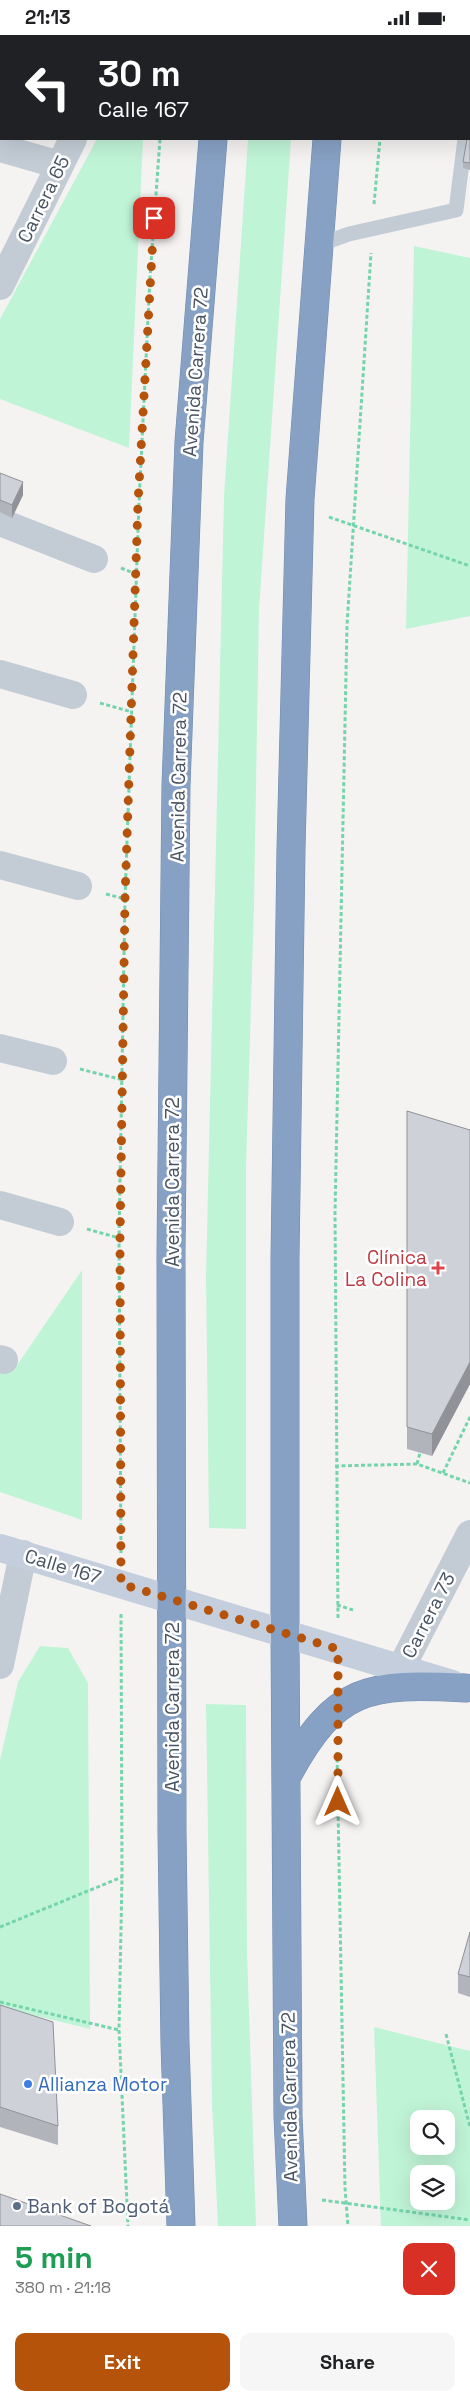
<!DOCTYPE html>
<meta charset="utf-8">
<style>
:root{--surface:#fff;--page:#f6f6f6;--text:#202124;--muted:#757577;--accent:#b45309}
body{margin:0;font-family:"Space Grotesk",sans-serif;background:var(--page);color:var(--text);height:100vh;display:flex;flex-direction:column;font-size:19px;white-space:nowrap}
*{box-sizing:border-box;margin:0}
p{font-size:16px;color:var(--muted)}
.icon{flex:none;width:28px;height:28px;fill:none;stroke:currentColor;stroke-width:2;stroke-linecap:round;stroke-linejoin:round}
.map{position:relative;height:2191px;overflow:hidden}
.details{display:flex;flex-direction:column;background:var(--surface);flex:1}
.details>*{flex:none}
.banner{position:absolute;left:0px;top:0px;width:470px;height:105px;box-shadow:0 5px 20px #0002;background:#202124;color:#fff;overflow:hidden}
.controls{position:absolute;left:410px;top:2075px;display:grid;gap:10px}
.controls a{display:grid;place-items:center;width:45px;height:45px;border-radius:10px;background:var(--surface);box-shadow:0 5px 20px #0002;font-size:25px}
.pin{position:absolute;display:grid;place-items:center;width:42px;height:42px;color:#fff;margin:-21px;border-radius:10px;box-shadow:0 2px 8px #0006}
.me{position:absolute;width:55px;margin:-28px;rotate:0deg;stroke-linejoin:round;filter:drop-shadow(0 0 4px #0008)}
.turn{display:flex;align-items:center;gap:18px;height:105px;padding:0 15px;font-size:22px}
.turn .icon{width:65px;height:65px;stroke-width:2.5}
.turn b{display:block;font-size:35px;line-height:42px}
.round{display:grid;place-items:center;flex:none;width:52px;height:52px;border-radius:10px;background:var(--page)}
.headline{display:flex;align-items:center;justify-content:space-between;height:85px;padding:0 15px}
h1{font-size:30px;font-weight:800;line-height:38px;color:#1e9e55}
.primary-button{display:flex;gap:10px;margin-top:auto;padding:10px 15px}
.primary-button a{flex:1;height:58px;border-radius:10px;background:var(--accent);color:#fff;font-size:20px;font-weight:800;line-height:58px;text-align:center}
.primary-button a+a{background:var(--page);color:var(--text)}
.status{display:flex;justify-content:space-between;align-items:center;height:35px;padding:0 25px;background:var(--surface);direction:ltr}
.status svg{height:14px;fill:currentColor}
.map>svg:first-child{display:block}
.green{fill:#c0f4d7;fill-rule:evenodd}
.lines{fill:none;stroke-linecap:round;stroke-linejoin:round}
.highway-casing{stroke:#728cb0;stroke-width:29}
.path{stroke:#74d5ac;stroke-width:3;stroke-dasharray:4 2.5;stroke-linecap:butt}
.lane{stroke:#c3ccd5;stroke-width:15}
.street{stroke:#c3ccd5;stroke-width:28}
.secondary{stroke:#c4cedc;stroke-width:28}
.highway{stroke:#87a1c4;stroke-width:28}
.wall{fill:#b1b4ba}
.shaded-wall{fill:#909297}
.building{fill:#ced1d8;stroke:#909297}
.route{stroke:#b45309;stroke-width:9;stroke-dasharray:0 16.2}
.health-dot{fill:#e0444e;stroke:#fff;stroke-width:2}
.shop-dot{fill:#3f7fe0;stroke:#fff;stroke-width:2}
.service-dot{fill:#5c6f8a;stroke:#fff;stroke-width:2}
.labels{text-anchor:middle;stroke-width:5;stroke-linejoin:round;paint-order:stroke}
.street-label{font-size:19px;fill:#485462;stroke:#fff}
.health-label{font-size:19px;fill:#be3a42;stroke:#fff;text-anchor:end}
.shop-label{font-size:19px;fill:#366cbe;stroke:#fff;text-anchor:start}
.service-label{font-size:19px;fill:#4e5e75;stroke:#fff;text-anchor:start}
</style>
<div class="status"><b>21:13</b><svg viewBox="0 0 49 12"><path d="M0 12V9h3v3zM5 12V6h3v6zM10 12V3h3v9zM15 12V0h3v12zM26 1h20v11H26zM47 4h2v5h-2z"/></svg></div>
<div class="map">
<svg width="470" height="2191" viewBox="0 0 470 2191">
<rect width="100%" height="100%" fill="#f5f3f2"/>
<path class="green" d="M0,0H100L1,1V100Z
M97,104H143L129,413L0,364V284Z
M248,104H291L259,575L254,872L246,1134V1494L209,1493L206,1242L224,461Z
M414,211L470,223V581L406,594Z
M82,1235V1485L0,1457V1337L13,1336Z
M40,1611L68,1613L88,1648L90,1994L0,1972V1725L18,1647Z
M206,1669L246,1670L247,1915L256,2191H218L212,2068Z
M374,1992L470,2016V2191H381ZM419,2084H446V2111H419ZM419,2139H446V2166H419Z"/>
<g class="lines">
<defs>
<path id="highway" d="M221,1V0
M335,1V0
M287,1741C335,1651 369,1648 465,1653
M181,2191L175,2008L172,1797L171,1218L176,750L189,407L213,104
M293,2191L288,2081L285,1598V1223L291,814L300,464L327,104"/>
</defs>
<use href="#highway" class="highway-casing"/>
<path class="path" d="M170,1V0
M388,1V0
M374,169L380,104
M329,482L470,531
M121,533L136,539
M100,668L132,677
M106,859L125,864
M80,1034L123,1045
M87,1194L119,1203
M417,1429L420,1418
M335,1431L417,1429L470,1448
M443,1438L470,1382
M121,1518L119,1203L125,864L139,468L150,242L160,104
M337,1570L353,1575
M121,1579L122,1842L119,1995L128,2191
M338,1583L335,1178L347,590L371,218
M337,1717L345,2153L348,2191
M0,1892L122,1842
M0,1967L119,1995
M446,1999L470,2092
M322,2165L470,2185"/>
<path class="lane" d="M360,0L361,1
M318,210L349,199L456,175L465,104"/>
<path class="street" d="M125,1V0
M0,113L60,130
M0,251L73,104
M0,487L94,524
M0,639L73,660
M0,830L78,851
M0,1013L53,1026
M0,1170L60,1187
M0,1324L4,1325
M0,1630L23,1519
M401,1633L470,1499"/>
<path class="secondary" d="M0,1513L452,1649"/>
<use href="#highway" class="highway"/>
</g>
<path class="wall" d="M470,90V135L463,133V127Z
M0,438L23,460L12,483L0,477Z
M407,1076L470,1095V1349L432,1421L407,1414Z
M470,1897V1962L458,1958V1939Z
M0,1970L58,2091V2110L0,2092Z"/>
<path class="shaded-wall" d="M23,447V460L12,483V470Z
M470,1327V1349L432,1421V1399Z"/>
<path class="building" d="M470,90V128L463,127L467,104H469V96Z
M0,438L23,447L12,470L0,465Z
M407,1076L470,1095V1327L432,1399L407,1392Z
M470,1897V1942L458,1939Z
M0,1970L53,1987L58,2091L0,2072Z
M0,2159L91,2191H0Z"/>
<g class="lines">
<path class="route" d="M154,183L138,468L125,864L120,1204L121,1549L338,1614V1767"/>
</g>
<path class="health-dot" d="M435.5 1225.5h5v5h5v5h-5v5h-5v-5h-5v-5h5z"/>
<circle class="shop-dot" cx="28" cy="2049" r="5"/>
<circle class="service-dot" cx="17" cy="2171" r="5"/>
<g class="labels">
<g class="street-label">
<text transform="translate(43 164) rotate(-64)" y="7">Carrera 65</text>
<text transform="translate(195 337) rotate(-86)" y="7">Avenida Carrera 72</text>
<text transform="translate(178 742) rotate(-89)" y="7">Avenida Carrera 72</text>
<text transform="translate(172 1147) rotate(-90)" y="7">Avenida Carrera 72</text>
<text transform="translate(63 1531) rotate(17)" y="7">Calle 167</text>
<text transform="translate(428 1580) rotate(-63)" y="7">Carrera 73</text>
<text transform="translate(172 1672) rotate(-90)" y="7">Avenida Carrera 72</text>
<text transform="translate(289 2062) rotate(-91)" y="7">Avenida Carrera 72</text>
</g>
<g class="health-label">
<text x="427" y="1229">Clínica<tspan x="427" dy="22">La Colina</tspan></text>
</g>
<g class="shop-label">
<text x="38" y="2056">Allianza Motor</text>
</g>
<g class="service-label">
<text x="27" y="2178">Bank of Bogotá</text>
</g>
</g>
</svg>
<div class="controls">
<a><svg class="icon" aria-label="search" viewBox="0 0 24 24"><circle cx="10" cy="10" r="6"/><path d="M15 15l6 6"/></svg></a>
<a><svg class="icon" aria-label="layers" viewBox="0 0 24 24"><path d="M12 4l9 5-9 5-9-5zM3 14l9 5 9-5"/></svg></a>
</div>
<div class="pin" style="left:154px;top:183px;background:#d93025"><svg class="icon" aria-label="arrive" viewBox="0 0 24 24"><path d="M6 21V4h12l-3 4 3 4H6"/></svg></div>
<svg class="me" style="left:338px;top:1767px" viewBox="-20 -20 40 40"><path d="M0-17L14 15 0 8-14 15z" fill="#b45309" stroke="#fff" stroke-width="4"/></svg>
<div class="banner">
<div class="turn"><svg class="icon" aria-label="left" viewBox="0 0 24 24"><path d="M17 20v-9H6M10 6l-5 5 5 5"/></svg><div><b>30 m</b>Calle 167</div></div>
</div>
</div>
<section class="details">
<div class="headline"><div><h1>5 min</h1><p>380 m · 21:18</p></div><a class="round" style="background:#d93025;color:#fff"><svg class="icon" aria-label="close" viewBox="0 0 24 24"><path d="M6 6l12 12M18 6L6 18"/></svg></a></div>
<div class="primary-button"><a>Exit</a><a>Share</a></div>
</section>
